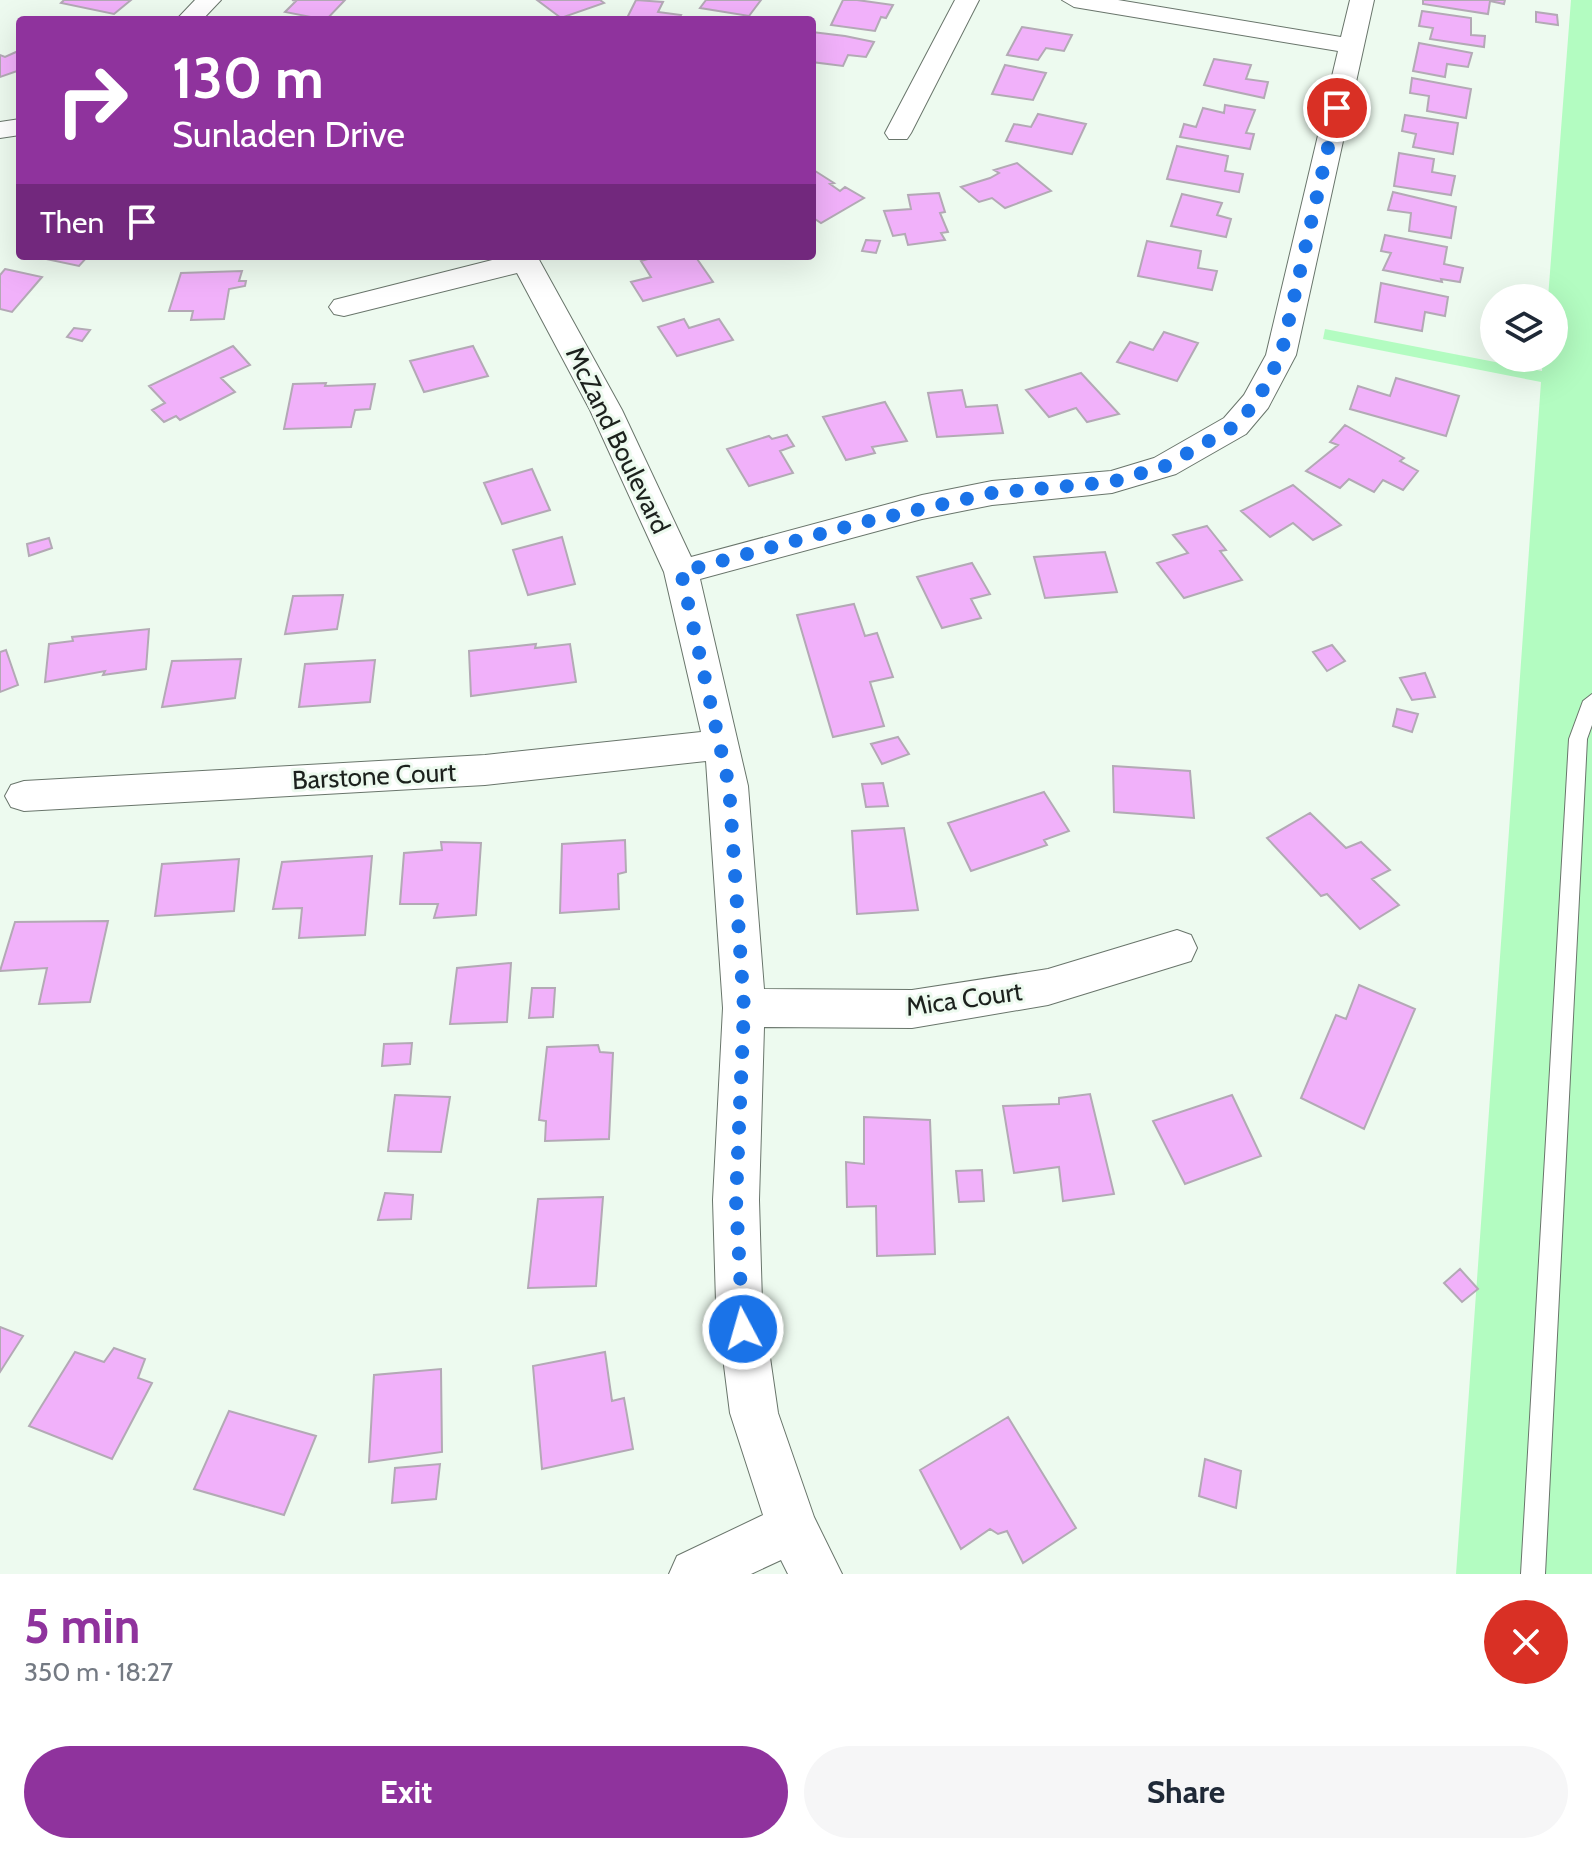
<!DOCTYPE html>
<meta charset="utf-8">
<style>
:root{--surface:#fff;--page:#f6f6f7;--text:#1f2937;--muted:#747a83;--accent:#8f339d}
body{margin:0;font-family:Cabin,sans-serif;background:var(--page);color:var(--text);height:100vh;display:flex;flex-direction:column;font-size:30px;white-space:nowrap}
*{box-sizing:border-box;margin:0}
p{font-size:26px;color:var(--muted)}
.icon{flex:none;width:44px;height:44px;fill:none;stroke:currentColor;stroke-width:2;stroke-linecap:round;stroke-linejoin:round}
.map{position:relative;height:1574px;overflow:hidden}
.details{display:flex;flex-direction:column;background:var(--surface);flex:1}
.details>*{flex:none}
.top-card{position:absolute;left:16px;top:16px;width:800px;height:244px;border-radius:8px;box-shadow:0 8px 32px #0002;background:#8f339d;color:#fff;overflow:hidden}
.buttons{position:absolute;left:1480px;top:284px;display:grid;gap:16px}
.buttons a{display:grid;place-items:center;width:88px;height:88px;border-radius:50%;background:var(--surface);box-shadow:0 8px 32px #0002;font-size:40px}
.pin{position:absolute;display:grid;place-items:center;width:68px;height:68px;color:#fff;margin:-34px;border:4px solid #fff;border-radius:50%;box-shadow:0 2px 8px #0007}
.me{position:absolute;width:88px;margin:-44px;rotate:354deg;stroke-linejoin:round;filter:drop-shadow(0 0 6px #0008)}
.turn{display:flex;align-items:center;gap:28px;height:168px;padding:0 24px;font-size:36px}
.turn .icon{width:104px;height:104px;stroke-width:2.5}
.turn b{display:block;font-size:56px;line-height:68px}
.then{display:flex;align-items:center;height:76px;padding:0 24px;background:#0003;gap:16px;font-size:30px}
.round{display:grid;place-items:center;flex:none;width:84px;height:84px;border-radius:42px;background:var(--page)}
.summary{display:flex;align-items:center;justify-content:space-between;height:136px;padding:0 24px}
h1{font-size:48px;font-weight:700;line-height:60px;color:var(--accent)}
.cta{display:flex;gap:16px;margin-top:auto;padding:16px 24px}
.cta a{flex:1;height:92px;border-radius:48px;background:var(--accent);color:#fff;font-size:32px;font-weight:700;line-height:92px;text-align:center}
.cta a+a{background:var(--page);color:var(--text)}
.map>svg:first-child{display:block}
.green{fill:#b3fcc1}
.building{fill:#f1b1fa;stroke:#b3a9b5;stroke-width:2}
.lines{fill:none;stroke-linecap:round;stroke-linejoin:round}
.lane-casing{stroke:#69756b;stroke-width:2}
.street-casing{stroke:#69756b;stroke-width:2}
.lane{fill:#fff;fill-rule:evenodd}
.street{fill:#fff;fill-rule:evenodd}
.route{stroke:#1a73e8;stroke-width:14;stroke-dasharray:0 25.2}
.labels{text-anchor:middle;stroke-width:6;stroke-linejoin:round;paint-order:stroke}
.street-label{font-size:26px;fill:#1c211d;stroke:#edfaef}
</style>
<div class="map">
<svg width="1592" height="1574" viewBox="0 0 1592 1574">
<rect width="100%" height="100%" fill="#edfaef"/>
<path class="green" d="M1571,0H1592V1574H1456L1541,382L1323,339L1325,329L1542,371L1543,358H1554V298H1548Z"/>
<path class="building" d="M64,0H131L114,14L61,3Z
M292,0H345L326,20L285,12L296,1Z
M537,0H600L604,3L561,18Z
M636,0L663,2L658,12L681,15L678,20H626Z
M706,0H761L749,16L700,8Z
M843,0H857L893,5L886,18L881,17L875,31L831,25Z
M1423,0H1505L1504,4L1490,1L1488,14L1423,4Z
M1422,11L1471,18V35L1485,36L1484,47L1430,39L1433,28L1419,26Z
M1536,12L1557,15L1558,25L1536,22Z
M1022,27L1072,35L1064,51L1046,48L1038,60L1007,55Z
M812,32L845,36L874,42L866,57L848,55L843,66L812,62Z
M1419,43L1472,53L1468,67L1447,64L1445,77L1413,71Z
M16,52L20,55V70L0,77V55L5,57Z
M1214,59L1251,65L1246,79L1268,82L1264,98L1204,85Z
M1005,65L1046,73L1033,100L992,94Z
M1412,78L1471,89L1466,118L1427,111L1429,96L1410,93Z
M1225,105L1255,110L1246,133L1254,134L1250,149L1180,137L1184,124L1196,127L1203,108L1224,113Z
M1038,114L1086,124L1072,154L1006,141L1014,124L1031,127Z
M1405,115L1458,123L1453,154L1413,147L1416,134L1402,131Z
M1177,146L1228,156L1225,171L1243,174L1239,192L1167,179Z
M1399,153L1434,159L1432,172L1455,176L1451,195L1394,186Z
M1017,163L1051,191L1005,208L992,198L979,202L961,187L990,178L999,173L994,170Z
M812,169L834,183L830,184L840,191L845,187L864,198L821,223L812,217Z
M1393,192L1456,207L1451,238L1409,231L1411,213L1388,210Z
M939,193L945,212L940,213L948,232L941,233L945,240L908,245L905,234L893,236L884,211L911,209L908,195Z
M1182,194L1222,203L1217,215L1231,219L1226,237L1171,226Z
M1385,235L1447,247L1444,264L1463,268L1460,282L1441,279L1442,282L1383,270L1391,253L1381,251Z
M866,240L880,241L876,253L862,251Z
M1147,241L1201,251L1198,268L1217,271L1212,290L1138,276Z
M32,256H88L79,266Z
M658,256H695L713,282L643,301L631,282L651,277L641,261Z
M5,269L42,277L12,312L0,309V275Z
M242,271L239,281H246L245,286L229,289L224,319L191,320L193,311H169L181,273Z
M1381,283L1448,297L1445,316L1425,312L1422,331L1375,322Z
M1520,288L1542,292V298H1521Z
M684,319L689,328L719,319L733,340L677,356L658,327Z
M74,328L90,330L82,341L67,337Z
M1164,332L1198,343L1177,381L1117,362L1130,342L1153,350Z
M233,346L250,365L221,378L235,392L180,420L176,416L164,422L152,410L165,403L149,386Z
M473,346L488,376L424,392L410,361Z
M1081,373L1119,414L1087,422L1076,408L1049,417L1026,390Z
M1396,378L1459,396L1446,436L1350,409L1358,386L1390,396Z
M326,383L325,386L375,384L370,409L355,410L351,427L284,429L293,384Z
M962,390L966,407L997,405L1003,433L937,437L928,393Z
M885,402L907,441L872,447L875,453L846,460L823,417Z
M1345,425L1404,458L1400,461L1418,471L1403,490L1383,480L1374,492L1349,479L1340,488L1306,471L1338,445L1330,442Z
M787,435L794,446L780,451L793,473L749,486L727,449L769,436L772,439Z
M532,469L550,510L502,524L484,483Z
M1293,485L1341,525L1313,540L1293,523L1270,537L1241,511Z
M1207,526L1226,550L1220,551L1242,580L1184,598L1157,563L1188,553L1173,535Z
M562,537L575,584L528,595L513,550Z
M49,538L52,548L29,556L27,544Z
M1105,552L1117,592L1045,598L1034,557Z
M972,563L990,594L971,599L981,618L942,628L917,577Z
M343,595L337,629L285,634L293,596Z
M854,604L865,636L877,633L893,677L870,682L884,726L833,737L797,615Z
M149,629L146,669L103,675L105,671L45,682L49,644L73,641L72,637Z
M536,644L535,648L570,644L576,682L471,696L469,651Z
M1332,645L1345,661L1327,671L1313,652Z
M6,650L18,685L0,692V652Z
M241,659L235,698L162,707L172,661Z
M375,660L370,702L299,707L305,664Z
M1425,673L1435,697L1412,700L1400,678Z
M1397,709L1418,714L1412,732L1393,726Z
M898,737L909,754L882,764L871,744Z
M1113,766L1190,771L1194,818L1114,812Z
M883,783L888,806L866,807L862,784Z
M1044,792L1069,831L1044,840L1047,845L971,871L948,823Z
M1310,813L1346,848L1361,842L1390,870L1372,879L1399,905L1360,929L1327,894L1321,896L1267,838Z
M904,828L918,910L857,914L852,831Z
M625,840L626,872L618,874L619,909L560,913L562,844Z
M441,842L481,843L476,915L434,918L438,904H400L404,853L442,850Z
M372,856L365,935L299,938L302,908L273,909L282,862Z
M239,859L234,911L155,916L162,864Z
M108,921L90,1002L39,1004L47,968L0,971L15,922Z
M511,963L507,1022L450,1024L457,968Z
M1359,985L1415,1009L1364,1129L1301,1098L1336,1015L1346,1019Z
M532,988H555L553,1017L529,1018Z
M412,1043L410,1064L382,1066L384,1044Z
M598,1045L600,1052L613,1053L609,1139L545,1141L546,1121L539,1120L547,1047Z
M1090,1094L1114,1194L1063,1201L1059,1167L1014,1173L1003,1106L1059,1104V1098Z
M395,1095L450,1097L441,1152L388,1151Z
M1232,1095L1261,1156L1185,1184L1153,1121Z
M864,1117L930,1120L935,1254L877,1256L876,1206L847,1207L846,1162L864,1164Z
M982,1170L984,1201L959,1202L956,1171Z
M385,1193L413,1195L411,1219L378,1220Z
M603,1197L596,1286L528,1288L538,1199Z
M1460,1269L1478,1289L1462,1302L1444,1283Z
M0,1327L23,1336L0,1372Z
M114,1348L145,1359L138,1378L152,1383L112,1459L29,1426L75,1352L104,1362Z
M605,1352L612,1401L624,1398L633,1449L542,1469L533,1366Z
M441,1369L442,1452L369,1462L374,1375Z
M229,1411L316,1436L284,1515L194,1489Z
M1008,1417L1076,1528L1023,1563L1007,1531L998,1534L990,1529L961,1549L920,1470Z
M1205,1459L1241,1471L1236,1508L1199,1496Z
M440,1464L436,1499L392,1503L395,1468Z"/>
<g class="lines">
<defs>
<path id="lane" d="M1592,694V725L1587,739L1545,1574H1521L1569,739L1583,701Z"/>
<path id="street" d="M195,0H221L202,20H176Z
M955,0H979L911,133L907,139H889L885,133Z
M1062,0H1118L1341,37L1350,0H1374L1296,355L1268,408L1246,434L1176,474L1112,493L992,505L922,519L700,579L748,786L764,989L912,990L1048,969L1177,930L1191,935L1197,948L1191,961L1048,1005L912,1028L764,1027L759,1200L762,1302L778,1413L814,1517L842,1574H788L781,1560L751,1574H669L677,1556L763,1515L730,1413L716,1302L713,1200L723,1008L706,761L485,785L24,811L11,807L5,796L11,785L24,781L485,755L701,732L664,572L590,410L517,273L344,316L334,314L329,307L334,300L508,256H537L622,410L691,557L922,495L992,481L1111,471L1154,458L1224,418L1244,395L1266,355L1338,51L1074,7Z
M20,119V135L0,138V122Z"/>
</defs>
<use href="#lane" class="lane-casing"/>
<use href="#street" class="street-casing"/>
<use href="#lane" class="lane"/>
<use href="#street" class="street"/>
</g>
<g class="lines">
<path class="route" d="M743,1329L736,1200L744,1008L729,786L681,572L864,522L992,493L1112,482L1165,466L1235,426L1257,401L1281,355L1337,108"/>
</g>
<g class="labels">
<g class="street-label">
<text transform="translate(618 440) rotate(64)" y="9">McZand Boulevard</text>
<text transform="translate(374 776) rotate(-3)" y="9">Barstone Court</text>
<text transform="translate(964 999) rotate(-8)" y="9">Mica Court</text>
</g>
</g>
</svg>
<div class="buttons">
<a><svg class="icon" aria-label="layers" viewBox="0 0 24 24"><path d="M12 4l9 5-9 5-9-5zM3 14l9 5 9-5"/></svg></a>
</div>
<div class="pin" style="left:1337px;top:108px;background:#d93025"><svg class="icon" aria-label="arrive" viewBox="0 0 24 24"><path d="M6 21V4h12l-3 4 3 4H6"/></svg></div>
<svg class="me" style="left:743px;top:1329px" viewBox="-20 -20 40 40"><circle r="17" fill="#1a73e8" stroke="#fff" stroke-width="3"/><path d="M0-11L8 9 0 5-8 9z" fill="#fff"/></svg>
<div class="top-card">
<div class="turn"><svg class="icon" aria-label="right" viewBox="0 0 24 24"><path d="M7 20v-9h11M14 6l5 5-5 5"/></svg><div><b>130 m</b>Sunladen Drive</div></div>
<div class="then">Then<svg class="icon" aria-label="arrive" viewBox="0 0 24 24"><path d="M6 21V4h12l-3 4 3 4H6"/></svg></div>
</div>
</div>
<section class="details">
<div class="summary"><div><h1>5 min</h1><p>350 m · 18:27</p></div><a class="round" style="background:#d93025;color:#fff"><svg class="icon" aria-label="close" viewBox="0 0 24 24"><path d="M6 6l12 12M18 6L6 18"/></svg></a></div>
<div class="cta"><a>Exit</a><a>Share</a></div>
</section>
